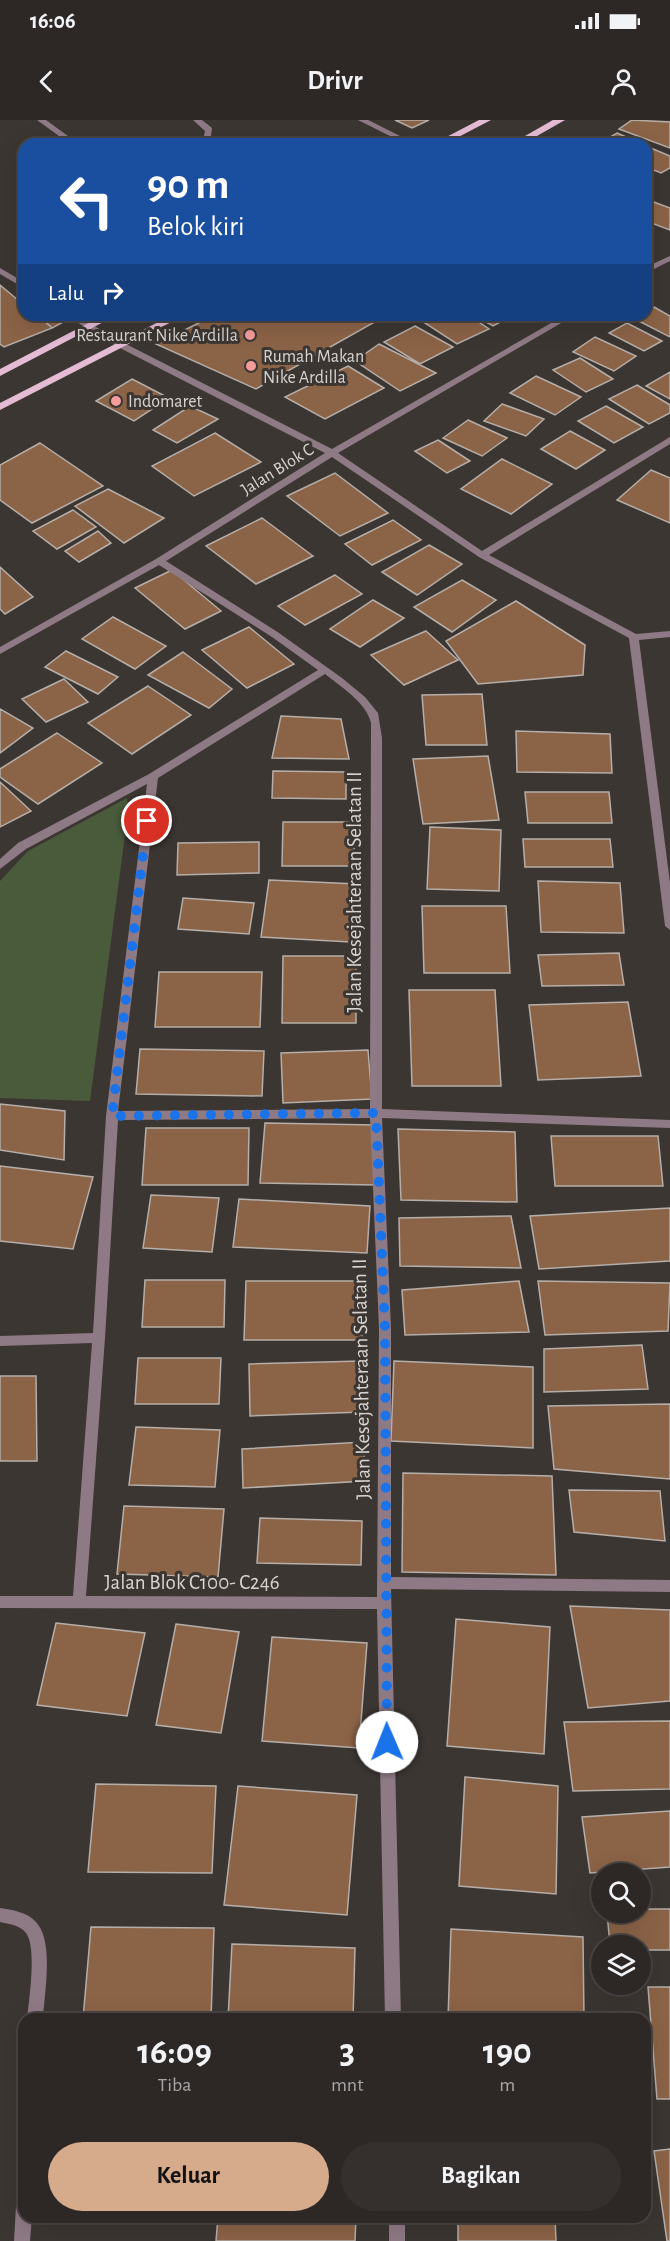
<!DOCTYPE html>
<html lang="id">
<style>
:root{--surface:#2d2826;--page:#35302e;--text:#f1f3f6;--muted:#a7a6a7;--line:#484443;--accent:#d6ab8b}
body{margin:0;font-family:"Alegreya Sans",sans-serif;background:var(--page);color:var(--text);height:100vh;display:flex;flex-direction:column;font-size:22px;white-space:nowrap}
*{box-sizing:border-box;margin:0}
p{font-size:20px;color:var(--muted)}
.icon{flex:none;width:33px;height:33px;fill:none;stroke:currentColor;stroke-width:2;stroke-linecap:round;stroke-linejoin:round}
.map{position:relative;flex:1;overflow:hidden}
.sheet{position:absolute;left:18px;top:1893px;width:633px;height:210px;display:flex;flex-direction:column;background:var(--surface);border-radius:18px;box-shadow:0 6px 24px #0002,0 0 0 2px var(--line)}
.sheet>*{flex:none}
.hud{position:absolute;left:18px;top:18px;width:634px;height:183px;border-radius:18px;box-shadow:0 6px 24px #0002,0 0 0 2px var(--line);background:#1a4fa0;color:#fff;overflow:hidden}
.controls{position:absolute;left:591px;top:1743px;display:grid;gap:12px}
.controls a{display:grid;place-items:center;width:60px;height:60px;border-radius:50%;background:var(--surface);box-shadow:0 6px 24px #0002,0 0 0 2px var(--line);font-size:30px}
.pin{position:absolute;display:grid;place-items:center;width:51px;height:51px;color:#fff;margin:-26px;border:3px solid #fff;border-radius:50%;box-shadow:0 2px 6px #0007}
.me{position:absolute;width:66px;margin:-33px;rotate:359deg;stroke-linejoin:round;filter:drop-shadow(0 0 4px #0008)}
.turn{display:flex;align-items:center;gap:21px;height:126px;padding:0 30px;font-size:27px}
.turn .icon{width:78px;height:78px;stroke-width:2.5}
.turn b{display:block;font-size:42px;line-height:51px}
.then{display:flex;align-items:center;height:57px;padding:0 30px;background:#0003;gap:12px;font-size:22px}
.eta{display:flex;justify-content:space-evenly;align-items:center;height:102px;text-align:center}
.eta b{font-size:36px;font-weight:700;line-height:42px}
.cta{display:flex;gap:12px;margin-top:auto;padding:12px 30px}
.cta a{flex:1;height:69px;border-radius:36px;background:var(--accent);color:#111;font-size:24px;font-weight:700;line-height:69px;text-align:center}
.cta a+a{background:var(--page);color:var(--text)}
.status{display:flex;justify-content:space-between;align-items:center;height:42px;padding:0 30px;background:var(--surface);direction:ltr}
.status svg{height:16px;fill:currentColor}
header{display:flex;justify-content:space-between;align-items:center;height:78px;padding:0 30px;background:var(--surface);font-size:27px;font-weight:700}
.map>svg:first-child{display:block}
.green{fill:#495b3b}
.building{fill:#8b6347;stroke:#b5aea9;stroke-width:1.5}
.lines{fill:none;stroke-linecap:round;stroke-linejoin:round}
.service{fill:#8e7a85;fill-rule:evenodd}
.minor{fill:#8e7a85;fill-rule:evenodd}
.primary{fill:#e4bbd3;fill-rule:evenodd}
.route{stroke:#1a73e8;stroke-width:10;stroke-dasharray:0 18}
.poi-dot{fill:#f59b9c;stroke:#3c3632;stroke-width:2}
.labels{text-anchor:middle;stroke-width:6;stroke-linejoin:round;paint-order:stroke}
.far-poi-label{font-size:18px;fill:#d8d4d1;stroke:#3c3632;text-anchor:start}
.far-street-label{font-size:18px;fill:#d8d4d1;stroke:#3c3632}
.street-label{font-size:21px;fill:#d8d4d1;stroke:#3c3632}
</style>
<div class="status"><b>16:06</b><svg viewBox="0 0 49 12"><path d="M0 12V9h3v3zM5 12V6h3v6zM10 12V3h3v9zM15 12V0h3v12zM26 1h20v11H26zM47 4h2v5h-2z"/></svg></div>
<header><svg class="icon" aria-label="back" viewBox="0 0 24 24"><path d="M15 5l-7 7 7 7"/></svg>Drivr<svg class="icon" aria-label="person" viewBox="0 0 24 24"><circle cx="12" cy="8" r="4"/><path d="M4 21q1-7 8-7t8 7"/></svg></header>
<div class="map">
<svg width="670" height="2121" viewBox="0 0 670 2121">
<rect width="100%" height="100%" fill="#3c3632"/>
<path class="green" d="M127,678L128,692L90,981L0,978V761L28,731Z"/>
<path class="building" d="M395,0H429L412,8Z
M632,0L670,2V28L619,9Z
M617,13L642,24H598Z
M646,26L670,36V48L661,53L646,47Z
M651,81L670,88V110L646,101V84Z
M0,165L24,185V195H37L52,208L4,227L0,224Z
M654,187L670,196V217L635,199L646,195V192Z
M39,195H59L65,201L52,208Z
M215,195H387L256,269L156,224Z
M435,195H468L489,209L457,224L422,201Z
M474,195H514L493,206Z
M627,203L662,221L644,231L609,213Z
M415,206L453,227L420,244L384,222Z
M595,217L636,236L614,251L573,232Z
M379,224L436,253L400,271L355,241Z
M580,238L613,259L586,272L553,250Z
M348,246L384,268L325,299L285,277Z
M670,252V279L646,266Z
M536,256L581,277L555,295L510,273Z
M132,259L169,278L134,301L96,281Z
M637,265L670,285V293L649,304L609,279Z
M502,284L544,299L526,316L484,301Z
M190,286L218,299L177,323L153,310Z
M606,286L643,307L614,323L578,301Z
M468,300L507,318L482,336L443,318Z
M570,311L605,330L576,349L541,329Z
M215,313L261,342L194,376L152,346Z
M438,320L470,341L447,353L415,331Z
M40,323L103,366L32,403L0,380V345Z
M502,339L552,364L511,394L461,369Z
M651,350L670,358V403L617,380Z
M335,353L388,393L340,416L287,376Z
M108,369L164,398L124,423L75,386Z
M73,390L96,407L57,429L33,411Z
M262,398L313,436L256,464L206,426Z
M393,400L421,420L372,445L345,424Z
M98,411L111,423L79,442L65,431Z
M429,425L462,444L417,475L382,452Z
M0,447L33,477L5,494L0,489Z
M172,450L221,491L185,509L135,468Z
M335,455L362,474L305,505L278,486Z
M462,460L496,480L452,512L414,487Z
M373,480L404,498L360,527L330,509Z
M516,481L585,525L583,555L478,564L446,521Z
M113,497L166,526L135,549L82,519Z
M249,507L294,544L247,568L202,530Z
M426,511L458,540L404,565L371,535Z
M66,531L118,557L98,574L45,547Z
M183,532L232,569L209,588L148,555Z
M64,559L88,582L46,602L22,579Z
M148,566L191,595L132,634L88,603Z
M482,574L487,625H426L422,575Z
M0,589L33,608L0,633Z
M281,596L341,599L349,639L272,638Z
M516,611L610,614L612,653L517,652Z
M57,613L102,643L38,684L0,657V649Z
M488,636L499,700L423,704L413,639Z
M273,651L346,652V679L272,678Z
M0,662L31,691L0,707Z
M525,672H609L612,703H528Z
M283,702H354V746H282Z
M430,707L501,710L499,771L427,769Z
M523,719H610L613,747H525Z
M259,722V753L177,755L178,723Z
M269,760L357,764L350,822L261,817Z
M538,761L620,763L624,813L541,812Z
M183,778L254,783L249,814L178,809Z
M422,786H506L510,853H424Z
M619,833L624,865L542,866L538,835Z
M283,836H356V903H282Z
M159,852H262L260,907H155Z
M409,870H495L501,966H412Z
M628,882L641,956L538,960L529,885Z
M140,929L264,931L262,976L136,974Z
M368,930L372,979L283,983L281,933Z
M0,984L65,991L64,1040L0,1030Z
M265,1003L376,1005L375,1065L260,1063Z
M146,1008H249L248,1065H142Z
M398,1009L515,1012L517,1082L401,1080Z
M551,1016H658L663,1066H555Z
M0,1046L93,1057L73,1129L0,1121Z
M151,1075L219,1078L212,1132L143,1128Z
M239,1079L370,1086L367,1133L233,1127Z
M670,1088V1141L539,1149L530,1096Z
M511,1096L521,1148L400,1146L399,1098Z
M145,1160H225L224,1207H142Z
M246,1161H362L363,1220H244Z
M519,1161L529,1212L405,1215L402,1170Z
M538,1161L670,1163L668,1211L545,1215Z
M642,1225L648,1269L544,1272V1229Z
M138,1238H221L219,1284H135Z
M361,1241L363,1292L250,1296L249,1244Z
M394,1241L533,1247V1328L391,1321Z
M0,1256H36L37,1341H0Z
M670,1284V1359L554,1349L548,1286Z
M136,1307L220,1310L215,1367L129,1365Z
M363,1322L366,1361L243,1368L242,1329Z
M403,1353L552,1356L556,1455L402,1452Z
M569,1370L660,1371L665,1421L574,1412Z
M124,1386L224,1389L218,1457L117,1454Z
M260,1398L362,1401L361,1445L257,1443Z
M570,1486L670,1490V1581L588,1588Z
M456,1499L550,1507L544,1634L447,1626Z
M56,1503L145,1513L127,1596L37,1585Z
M176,1504L239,1512L221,1613L156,1605Z
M272,1517L367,1523L359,1628L262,1621Z
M670,1601V1669L573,1671L564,1602Z
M465,1657L558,1666L556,1774L459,1766Z
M96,1664L216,1666L212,1753L88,1752Z
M238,1666L357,1675L347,1795L224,1785Z
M670,1691V1747L590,1753L582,1697Z
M640,1789H670V1830H640V1826H610L607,1792H640Z
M91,1807L214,1808L211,1899H83Z
M451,1809L583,1817L584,1899H448Z
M232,1824L355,1828L353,1899H228Z
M648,1867H670V1979H657Z
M670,2029V2121H667L654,2031Z
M218,2097H356L355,2121H216Z
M458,2097H555L556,2121H458Z"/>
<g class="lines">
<path class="service" d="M37,0H46L79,24H70Z
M193,0H202L212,8L210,23L197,24L203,20L205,11Z"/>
<path class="minor" d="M358,0H368L416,24H406Z
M670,136V141L646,153V147Z
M0,148L24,162V168L0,154Z
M65,195H75L124,223L332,329L565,195H575L338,333L482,431L670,317V324L489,435L636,514L670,511V517L639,520L670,763V810L665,806L629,518L479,437L332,337L166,441L279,513L342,558L365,577L378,593L382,618V989L670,1000V1008L382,998L391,1208V1457L670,1460V1472L391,1469L401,1899H385L377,1489L0,1488V1476H73L92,1223L0,1226V1216L93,1213L106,996L147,664L26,729L0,749V739L18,723L149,654L318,550L272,517L159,445L0,534V527L156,439L325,333L118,227ZM325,554C340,566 367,583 371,603L370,989L118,991L158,658ZM370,998L379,1208L377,1477L86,1476L105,1218L118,1000Z
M0,1788C12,1790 27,1792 35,1801C55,1820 44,1874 43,1899H27C29,1881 37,1827 26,1813C20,1805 9,1804 0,1802Z
M24,2078V2097H32L30,2121H14L16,2086L18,2080Z
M389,2097H405V2121H389Z"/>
<path class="primary" d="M479,0H491L445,24H433Z
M553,0H565L523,24H511Z
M104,195H117L0,256V249Z
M172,195H185L0,290V283Z"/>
</g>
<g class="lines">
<path class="route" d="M147,701L112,996L376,993L385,1208L387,1622"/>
</g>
<g class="poi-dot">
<circle cx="250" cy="215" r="6"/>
<circle cx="251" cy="246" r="6"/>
<circle cx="116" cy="281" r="6"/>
</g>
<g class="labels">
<g class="far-poi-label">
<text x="238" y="221" text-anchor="end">Restaurant Nike Ardilla</text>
<text x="263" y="242">Rumah Makan<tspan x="263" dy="21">Nike Ardilla</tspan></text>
<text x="128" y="287">Indomaret</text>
</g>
<g class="far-street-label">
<text transform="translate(277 349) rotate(-32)" y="6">Jalan Blok C</text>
</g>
<g class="street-label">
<text transform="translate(354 772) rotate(-90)" y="7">Jalan Kesejahteraan Selatan II</text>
<text transform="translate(361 1259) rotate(-91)" y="7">Jalan Kesejahteraan Selatan II</text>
<text x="192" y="1469">Jalan Blok C100- C246</text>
</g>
</g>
</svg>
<div class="controls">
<a><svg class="icon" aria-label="search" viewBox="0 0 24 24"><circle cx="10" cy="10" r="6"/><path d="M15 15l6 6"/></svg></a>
<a><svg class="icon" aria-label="layers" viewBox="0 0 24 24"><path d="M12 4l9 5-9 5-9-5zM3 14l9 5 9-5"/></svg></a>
</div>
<div class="pin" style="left:147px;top:701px;background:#d93025"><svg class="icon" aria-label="arrive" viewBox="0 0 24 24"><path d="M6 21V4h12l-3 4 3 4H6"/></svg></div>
<svg class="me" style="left:387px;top:1622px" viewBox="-20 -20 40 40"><circle r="19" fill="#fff"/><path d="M0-13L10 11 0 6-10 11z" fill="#1a73e8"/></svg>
<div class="hud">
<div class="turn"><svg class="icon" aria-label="left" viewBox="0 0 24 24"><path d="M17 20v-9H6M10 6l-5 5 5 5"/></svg><div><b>90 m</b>Belok kiri</div></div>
<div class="then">Lalu<svg class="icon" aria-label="right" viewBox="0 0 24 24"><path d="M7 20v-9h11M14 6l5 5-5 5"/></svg></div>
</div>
<section class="sheet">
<div class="eta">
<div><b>16:09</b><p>Tiba</p></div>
<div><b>3</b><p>mnt</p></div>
<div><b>190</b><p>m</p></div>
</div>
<div class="cta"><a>Keluar</a><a>Bagikan</a></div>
</section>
</div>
